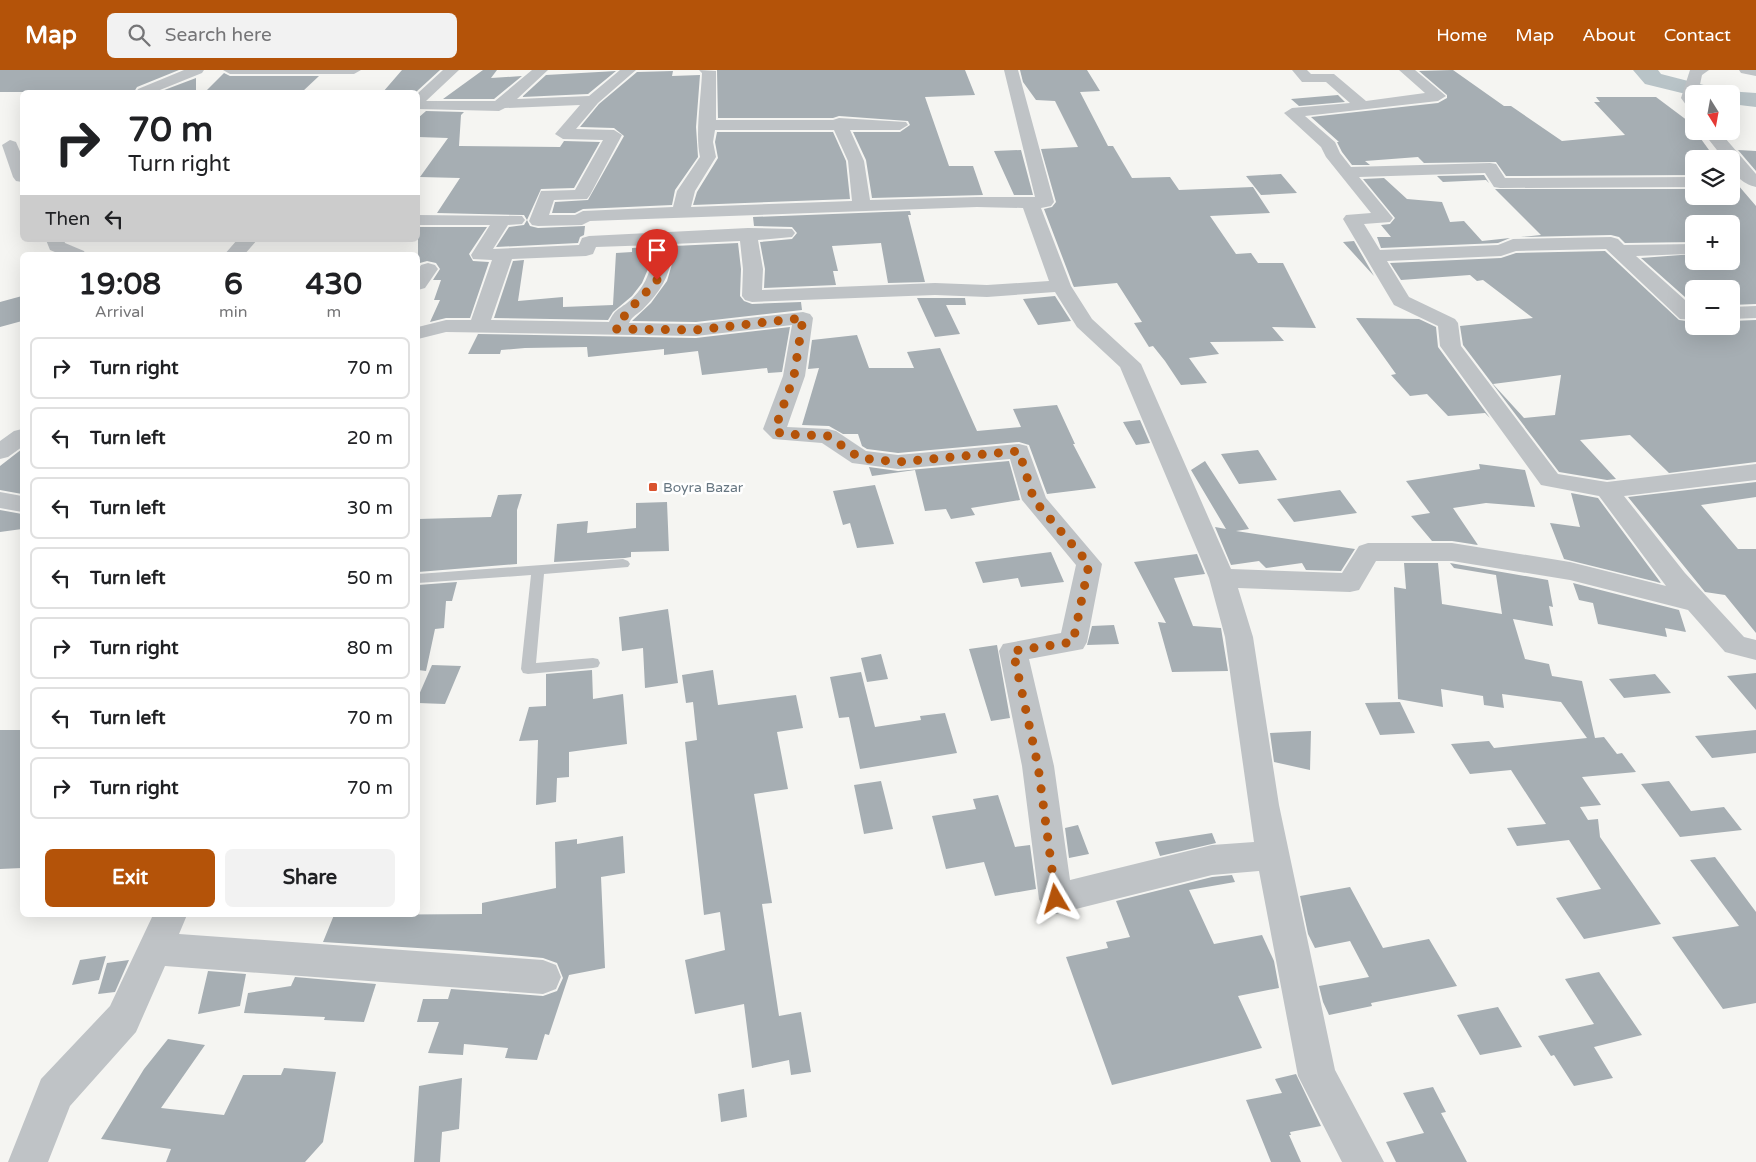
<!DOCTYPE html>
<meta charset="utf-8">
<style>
:root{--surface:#fff;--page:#f2f2f2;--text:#202124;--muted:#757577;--line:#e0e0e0;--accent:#b45309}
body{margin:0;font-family:"Varela Round",sans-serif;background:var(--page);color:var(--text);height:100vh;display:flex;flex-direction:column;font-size:19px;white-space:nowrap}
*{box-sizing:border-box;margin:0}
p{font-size:16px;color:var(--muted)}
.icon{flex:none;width:28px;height:28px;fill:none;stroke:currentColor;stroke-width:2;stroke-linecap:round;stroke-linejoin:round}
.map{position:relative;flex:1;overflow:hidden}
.details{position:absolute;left:20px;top:182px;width:400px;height:665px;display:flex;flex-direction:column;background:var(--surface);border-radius:8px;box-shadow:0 5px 20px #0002}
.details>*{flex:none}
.guide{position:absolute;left:20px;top:20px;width:400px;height:152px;border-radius:8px;box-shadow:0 5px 20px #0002;background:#fff;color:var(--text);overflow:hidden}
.needle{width:32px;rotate:169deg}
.fabs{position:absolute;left:1685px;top:15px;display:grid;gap:10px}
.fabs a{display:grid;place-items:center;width:55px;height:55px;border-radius:8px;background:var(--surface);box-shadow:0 5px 20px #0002;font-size:25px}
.pin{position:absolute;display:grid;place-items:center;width:42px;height:42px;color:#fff;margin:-51px -21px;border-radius:50% 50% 50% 0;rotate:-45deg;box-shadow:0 0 5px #0007}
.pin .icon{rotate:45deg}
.me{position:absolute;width:55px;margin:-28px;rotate:353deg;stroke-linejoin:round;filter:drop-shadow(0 0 4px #0008)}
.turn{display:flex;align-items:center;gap:18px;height:105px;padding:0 25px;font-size:22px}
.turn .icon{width:65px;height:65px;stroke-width:2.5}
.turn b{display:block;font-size:35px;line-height:42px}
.then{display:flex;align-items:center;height:48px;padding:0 25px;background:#0003;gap:10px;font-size:19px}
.eta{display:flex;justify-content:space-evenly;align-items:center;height:85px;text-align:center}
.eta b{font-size:30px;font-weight:700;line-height:35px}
.cta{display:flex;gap:10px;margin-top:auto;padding:10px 25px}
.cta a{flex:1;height:58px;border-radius:8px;background:var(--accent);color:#fff;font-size:20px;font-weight:700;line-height:58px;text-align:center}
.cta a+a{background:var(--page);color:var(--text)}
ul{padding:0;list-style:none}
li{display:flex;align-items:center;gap:15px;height:62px;margin:0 10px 8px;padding:0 15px;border:2px solid var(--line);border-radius:8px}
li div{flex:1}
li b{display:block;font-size:19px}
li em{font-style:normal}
header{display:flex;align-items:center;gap:30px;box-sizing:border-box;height:70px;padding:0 25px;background:var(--accent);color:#fff}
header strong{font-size:24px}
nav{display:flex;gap:28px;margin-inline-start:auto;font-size:18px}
.search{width:350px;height:45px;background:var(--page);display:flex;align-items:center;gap:12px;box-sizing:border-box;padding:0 18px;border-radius:8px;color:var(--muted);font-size:19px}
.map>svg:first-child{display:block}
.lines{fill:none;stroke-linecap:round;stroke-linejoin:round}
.river{fill:#b8c3c7;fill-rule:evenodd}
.building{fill:#a6aeb3;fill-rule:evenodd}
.lane{fill:#bfc3c6;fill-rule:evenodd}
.street{fill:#bfc3c6;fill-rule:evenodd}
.route{stroke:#b45309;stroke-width:9;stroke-dasharray:0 16.2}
.poi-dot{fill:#d9522e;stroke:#fff;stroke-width:2}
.labels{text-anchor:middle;stroke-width:5;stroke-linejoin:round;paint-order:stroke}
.poi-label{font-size:14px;fill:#667681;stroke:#fff;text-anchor:start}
</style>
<header>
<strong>Map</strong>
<div class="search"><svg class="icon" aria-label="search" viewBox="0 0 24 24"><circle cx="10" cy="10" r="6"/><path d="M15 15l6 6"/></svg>Search here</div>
<nav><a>Home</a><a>Map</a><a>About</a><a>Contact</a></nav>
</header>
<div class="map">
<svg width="1756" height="1092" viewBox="0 0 1756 1092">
<rect width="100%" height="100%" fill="#f5f5f2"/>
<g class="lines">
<path class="river" d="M1633,0H1658L1661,4L1727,21L1756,23V37L1731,34V24H1694V26L1645,14Z"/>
</g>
<path class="building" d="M0,0H179L137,17L134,22H0Z
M402,0H440L416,22H383Z
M483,0H497L491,8L522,6L494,29H443Z
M717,0H965L975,25L925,27L949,96H973L983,125L872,128L866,90L853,62H900L910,55L908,51L839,46L833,48H718Z
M1020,0H1087L1100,21L1080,22L1108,76H1113L1132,108L1170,107L1179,120L1253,117L1270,143L1210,146L1236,184L1251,183L1258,193H1283L1316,258L1272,257L1284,271L1210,272L1219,284L1189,288L1207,313L1181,315L1165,291L1153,276L1149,277L1134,253L1142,252L1117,213L1074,217L1073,215L1044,139L1052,137L1056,132L1041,79L1078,77L1055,31L1036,30L1023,12Z
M1453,0L1504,36H1511L1562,71L1625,65L1594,32H1600L1596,27H1656L1688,51L1709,80H1715L1721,89H1694V105L1506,106L1496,92L1424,93L1418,87L1365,91L1370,95H1352L1342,82L1337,72H1339L1311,47L1438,33L1447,28V25L1419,1Z
M616,1L588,24L522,27L546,5Z
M673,1L672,6L700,5L696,57L698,87L675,120L672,135L583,139L575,143H552L555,132L588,130L624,66L614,58L580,57L599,34L637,2Z
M224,3L230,6H319L302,22H205Z
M196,8V22H159Z
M1338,25L1345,32L1299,36L1291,29Z
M426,41L464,42L461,45L459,76L560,77L564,71L600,72L574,118L541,119L527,150L530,156L538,158L585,156L584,165L580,167L578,173L496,177L509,157L524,155L527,150L524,145L437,143L460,108L420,107L448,68L418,67V48Z
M717,62H833L846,91L850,129L693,135L697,122L718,88L715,72Z
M1021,80L1033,125H1014L994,81Z
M1738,80L1756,81V101Z
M1731,100L1737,108H1732L1756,136V234L1731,235V219H1694V235L1641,188L1694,184V191H1731V154H1694V172L1625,173L1619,167L1611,165L1521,167L1541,165L1495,119H1694V126H1731Z
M1281,104L1297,123L1261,125L1246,106Z
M1484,105L1489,113L1486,110L1443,112L1437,106Z
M1384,108L1407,129L1442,132L1450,152L1464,151L1482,171L1510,168L1498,173L1381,178L1377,167H1391L1381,155L1390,154L1395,148L1363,109Z
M910,141L911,145H908L925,212L888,213L881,173L832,176L838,201H833L836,215L764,218L765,199L760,172L792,169L797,163L792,157L754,156L753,147Z
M418,157H487L469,184L473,191L489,192L470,248H446L430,252L440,230H434L441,210H433L440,199L436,193L427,191L420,193L418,197Z
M1354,171L1374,206L1343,172Z
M738,173L741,199L740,226L744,231L752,234L801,232L802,240L696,252L632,251L651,233L667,211L672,194L674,176Z
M652,177L648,199L642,213L632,226L613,242L608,250L494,248L513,191L524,190L518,231L563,227V237L613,235L616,183L632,182V178Z
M1605,181L1679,250L1694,252V256H1731V251L1756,250V392L1669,403L1630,365L1580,370L1616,409L1607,410L1559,402L1463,275L1460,256L1533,248L1483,210L1477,211L1470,205L1401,210L1390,193L1501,188L1516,183ZM1561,305L1555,345L1524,348L1493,314Z
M22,226V251L0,257V232Z
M1055,226L1071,251L1038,255L1023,229Z
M917,228H965L966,235H946L960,264L935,267Z
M1356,248L1419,249L1436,257L1438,277L1490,348L1485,343L1448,346L1427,324L1410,326L1391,305L1396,304Z
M790,257L782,302L768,303L767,298L702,305L698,281L664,285V279L588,287L587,277L525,278L501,280L500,284H468L478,264L696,268Z
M857,265L869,298H914L907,282L940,278L977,361L1021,357L1013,339L1057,335L1075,374H1073L1096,418L1047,424L1029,375L1019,372L898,383L867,379L862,376L858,364H843L829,356L802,355L819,298L808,299L812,270Z
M1140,350L1150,373L1136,375L1123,352Z
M22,379V424L0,420V396Z
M1258,380L1277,410L1239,414L1221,384Z
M1009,391L1020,430L971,438L975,445L951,449L946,439L925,441L915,400L872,406L869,397L898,401Z
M1205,391L1249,459L1236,461L1355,479L1341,501L1306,500L1302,493L1266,498L1259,491L1231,495L1215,457L1226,459L1191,400Z
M1479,394L1525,400L1535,437L1486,433L1453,438L1478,475L1452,471H1432L1411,446L1430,443L1406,411L1480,399Z
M1756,412V427L1701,435L1738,479H1756V563L1725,525L1705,522L1628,427Z
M875,415L894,474L857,478L850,453L843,455L833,421Z
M1340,420L1357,443L1294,452L1277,429Z
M1571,423L1598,428L1661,513L1564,489L1550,453L1580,457Z
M522,424L517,440V494L418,502V449L491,447L498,425Z
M667,432L669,481L631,482V487L625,488L554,492L557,454L588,451L587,463L636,458V433Z
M0,440L22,444V459L0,462Z
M1051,482L1064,512L1021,517L1018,508L983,513L975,492Z
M1197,484L1205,504L1174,508L1193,556L1221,558L1228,601L1172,602L1158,552L1166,553L1134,492Z
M1404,493H1438L1442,534L1502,544L1496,505L1454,498L1450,493L1548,510L1553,537L1549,536L1553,556L1513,549L1525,589L1549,594L1552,606L1582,611L1595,668L1604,667L1617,684L1622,683L1636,702L1582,707L1601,735L1580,737L1588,750L1598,749L1600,767L1661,854L1584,869L1556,828L1601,819L1569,770L1517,776L1507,758L1546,754L1511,700L1470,704L1451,674L1489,671L1494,678L1587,668L1561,632L1502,624L1504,638L1484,635L1483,626L1441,619L1443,637L1398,629L1394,517L1406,519Z
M457,512L452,531H446L444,558L435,559L426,601L418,600V515Z
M1573,513L1679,540L1686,562L1665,558L1667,567L1598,554L1593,533L1579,530Z
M668,539L678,613L645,618L643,578L622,581L619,547Z
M1114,555L1119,574L1087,575L1092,556Z
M997,575L1010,648L991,651L969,579Z
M881,584L888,609L867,612L861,588Z
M432,595L461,596L445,634L418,633V627Z
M592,600L593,629L623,624L627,674L569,682V707L557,708L556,732L536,735L538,670L519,671L529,637L546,636V604Z
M713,600L718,635L796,625L803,658L777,662L788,719L754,724L772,833L762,834L779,946L801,942L811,1002L791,1005L789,990L752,998L744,934L695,944L685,890L725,880L720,842L704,845L685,672L697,670L693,632L686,633L682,605Z
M861,602L875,657L921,650L920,646L945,643L957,683L860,699L849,647L839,648L830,607Z
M1756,603V640L1727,606Z
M1655,604L1671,623L1624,628L1609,609Z
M1400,632L1415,663L1380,665L1365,633Z
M0,660H22V798L0,799Z
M1756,660V683L1712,688L1695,666Z
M1311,661L1310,700L1274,692L1270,663Z
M881,711L893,759L864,764L854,715Z
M1669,711L1691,741L1724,737L1742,760L1680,767L1641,714Z
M998,725L1015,777L1030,775L1036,819L995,826L984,792L946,799L932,746L976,739L973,729Z
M1078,755L1089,784L1069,788L1065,758Z
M1212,763L1216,773L1160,786L1155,772Z
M623,766L625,803L601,807L605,898L569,905L549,965L545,964L537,990L505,988L508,978L464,974L463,985L428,983L439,952H417L423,929H448L451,919L543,926L557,921L563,908L557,893L543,888L465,881L323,872L334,845L482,844V833L556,818L555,772L577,769V774Z
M1715,787L1756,842V933L1723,939L1672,867L1739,856L1690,790Z
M1232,805L1235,812L1189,820L1214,874L1262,865L1274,891L1279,918L1238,926L1262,978L1112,1015L1066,887L1108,878L1106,872L1130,867L1116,831L1212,807Z
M1350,817L1383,878L1429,869L1457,916L1371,933L1372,936L1329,945L1323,932L1319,916L1369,907L1350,871L1315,878L1308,864L1300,826Z
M106,886L99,910L72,915L80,890Z
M129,890L115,922L98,924L107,893Z
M208,901L246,904L240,936L198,944Z
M1599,902L1642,965L1594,977L1613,1008L1574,1016L1554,985L1551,986L1538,966L1594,954L1565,909Z
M295,907L376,914L364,952L324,950L325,947L244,943L248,923L291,916Z
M1498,937L1522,977L1480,985L1457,945Z
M168,969L205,975L161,1038L224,1045L243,1005H281L284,998L336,1002L323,1072L305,1092H166L171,1079L101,1069L144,999Z
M1296,1004L1321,1056L1290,1062L1291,1065H1289L1301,1092H1271L1246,1030L1282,1023L1275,1009Z
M462,1008L459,1059L442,1062L440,1092H414L419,1016Z
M1433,1017L1446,1042L1441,1043L1467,1092H1396L1386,1072L1424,1063L1403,1023Z
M744,1019L747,1047L721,1052L718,1024Z"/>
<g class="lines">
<path class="lane" d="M623,489L628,491L630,494L628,497L544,504L536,593L593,588L598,589L600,593L598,597L593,598L528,604L523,603L521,599L531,505L418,513V504Z"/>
<path class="street" d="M184,0H204L202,3L155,22H136L138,19Z
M223,0H361L354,4H230Z
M443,0H459L426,31H495L532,0H548L517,29L589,26L620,0H636L598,33L576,59L614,60L622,65L590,125L587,129L554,130L549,145H575L583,141L673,137L677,121L700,87C695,64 701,28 702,3L699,0L716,1V50H833L839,48L906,52L908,55L900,60H850L864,91L870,130L977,127H1035L1004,0H1018L1054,132L1051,136L1041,138L1071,216L1092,249L1141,294L1231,499L1342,503L1359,476L1368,473H1452L1570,492L1666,516L1599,426L1541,415L1440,276L1438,256L1394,235L1343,149L1346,145L1371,143L1326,87L1321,77L1284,43L1292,38L1350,33L1326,12H1302L1292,0H1307L1311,4H1334L1366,31L1425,23L1399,0H1415L1446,26L1438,31L1305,46L1335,72L1340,83L1351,97L1490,93L1496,94L1505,108L1694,107V117L1500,118L1494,117L1485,103L1359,107L1393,148L1390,152L1364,154L1380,180L1498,175L1513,169L1611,167L1618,169L1624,175L1694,174V182L1688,184L1636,186L1694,238V250L1680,249L1606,179L1516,181L1501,186L1387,191L1409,227L1455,249L1458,253L1461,276L1558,404L1607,412L1756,394V410L1624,426L1685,503L1744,567L1756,570V590L1725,582L1688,540L1570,510L1452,491H1376L1359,520L1350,522L1238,518L1253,567L1279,735L1335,1000L1384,1092H1342L1298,1006L1259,801L1212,805L1056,844L1044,840L1039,829L1022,696L999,581L1003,574L1061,563L1076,495L1022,430L1010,389L898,399L852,393L822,373L773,369L763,359L783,306L792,255L696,266L446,262L418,269V257L446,250H471L492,190L473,189L471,185L490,155H418V145L522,146L525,150L522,154L508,155L493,179L579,175L582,168L589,166L748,158L792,159L795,163L792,167L758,170L763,199L762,220L935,213L987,215L1049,211L1023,138L977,137L590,151L582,155L538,156L532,155L529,151L541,121L575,120L603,70L563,69L555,64L580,35L505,38L499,41L418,39V23ZM715,60H834L848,91L852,131L691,137L695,121L716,87L713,72ZM740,171L743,199L742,226L745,230L752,232L935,225L987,227L1055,222L1077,257L1120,297L1209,508L1225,567L1254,772L1212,775L1070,810L1054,696L1029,589L1083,579L1087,572L1102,494L1046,428L1027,376L1019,374L898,385L866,381L836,361L828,359L787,357L805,306L813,248L810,244L803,242L696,254L629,253C633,245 637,245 643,239C662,220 673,202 672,174ZM654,175C653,197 646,218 627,233C616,241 615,240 609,252L491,250L512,189L586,186L593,184L596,177Z
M1690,0H1709L1702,5L1698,24H1694V41L1689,39L1681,28Z
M1739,0H1756V6L1741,3Z
M1702,61H1719L1756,104V117C1742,114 1731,103 1731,89H1724Z
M10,70L16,72L22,86V112L16,111L13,107L2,75Z
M46,170H64L65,173L84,181L86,185H62L50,180Z
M237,170H257L244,185H224Z
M428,193L435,195L438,199L425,218L418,220V200L421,195Z
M1756,236V248L1731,249V237Z
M22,359V377L8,387L0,389V371L14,361Z
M0,422L22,426V442L0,438Z
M153,845H187L179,864L543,890L556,895L561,907L556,919L543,924L165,896L136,962L70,1036L48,1092H8L41,1009L110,936Z"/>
</g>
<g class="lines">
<path class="route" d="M657,210C643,227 626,240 616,259L696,260L803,248L794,306L775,359L781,364L828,366L860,388L898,392L1019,381L1034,430L1089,494L1073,572L1013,581L1038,696L1056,829"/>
</g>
<rect class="poi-dot" x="648" y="412" width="10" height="10" rx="2.5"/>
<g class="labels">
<g class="poi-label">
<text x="663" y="422">Boyra Bazar</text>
</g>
</g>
</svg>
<div class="fabs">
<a><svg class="needle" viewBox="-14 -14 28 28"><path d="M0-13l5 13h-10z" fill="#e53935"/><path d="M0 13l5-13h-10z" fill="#757577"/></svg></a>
<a><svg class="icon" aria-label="layers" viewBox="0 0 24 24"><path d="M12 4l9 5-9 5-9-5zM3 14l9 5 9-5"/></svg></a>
<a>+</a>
<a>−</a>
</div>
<div class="pin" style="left:657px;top:210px;background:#d93025"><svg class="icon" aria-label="arrive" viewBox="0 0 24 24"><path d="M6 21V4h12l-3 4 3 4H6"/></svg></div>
<svg class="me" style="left:1056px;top:829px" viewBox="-20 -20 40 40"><path d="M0-17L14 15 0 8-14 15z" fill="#b45309" stroke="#fff" stroke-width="4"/></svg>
<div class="guide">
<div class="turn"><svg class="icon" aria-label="right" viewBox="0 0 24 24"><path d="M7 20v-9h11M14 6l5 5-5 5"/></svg><div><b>70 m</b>Turn right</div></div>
<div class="then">Then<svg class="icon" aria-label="left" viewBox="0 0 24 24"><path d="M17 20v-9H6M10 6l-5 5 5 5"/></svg></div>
</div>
<section class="details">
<div class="eta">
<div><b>19:08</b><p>Arrival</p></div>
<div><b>6</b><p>min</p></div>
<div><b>430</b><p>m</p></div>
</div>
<ul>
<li><svg class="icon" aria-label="right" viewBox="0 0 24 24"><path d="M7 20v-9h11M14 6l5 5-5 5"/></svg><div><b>Turn right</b></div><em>70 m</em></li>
<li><svg class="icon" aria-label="left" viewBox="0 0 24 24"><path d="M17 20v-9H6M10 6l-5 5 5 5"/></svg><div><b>Turn left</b></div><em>20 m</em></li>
<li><svg class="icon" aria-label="left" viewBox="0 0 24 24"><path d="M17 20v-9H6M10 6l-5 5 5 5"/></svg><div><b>Turn left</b></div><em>30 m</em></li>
<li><svg class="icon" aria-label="left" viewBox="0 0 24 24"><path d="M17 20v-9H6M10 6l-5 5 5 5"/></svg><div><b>Turn left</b></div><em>50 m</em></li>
<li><svg class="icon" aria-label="right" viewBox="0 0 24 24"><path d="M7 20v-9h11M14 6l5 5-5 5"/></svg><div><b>Turn right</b></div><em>80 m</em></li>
<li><svg class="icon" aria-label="left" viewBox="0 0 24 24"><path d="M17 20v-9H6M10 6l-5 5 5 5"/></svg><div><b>Turn left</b></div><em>70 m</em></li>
<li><svg class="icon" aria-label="right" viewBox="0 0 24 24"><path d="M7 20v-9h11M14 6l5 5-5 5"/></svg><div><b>Turn right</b></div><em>70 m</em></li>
</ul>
<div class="cta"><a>Exit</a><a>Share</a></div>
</section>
</div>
